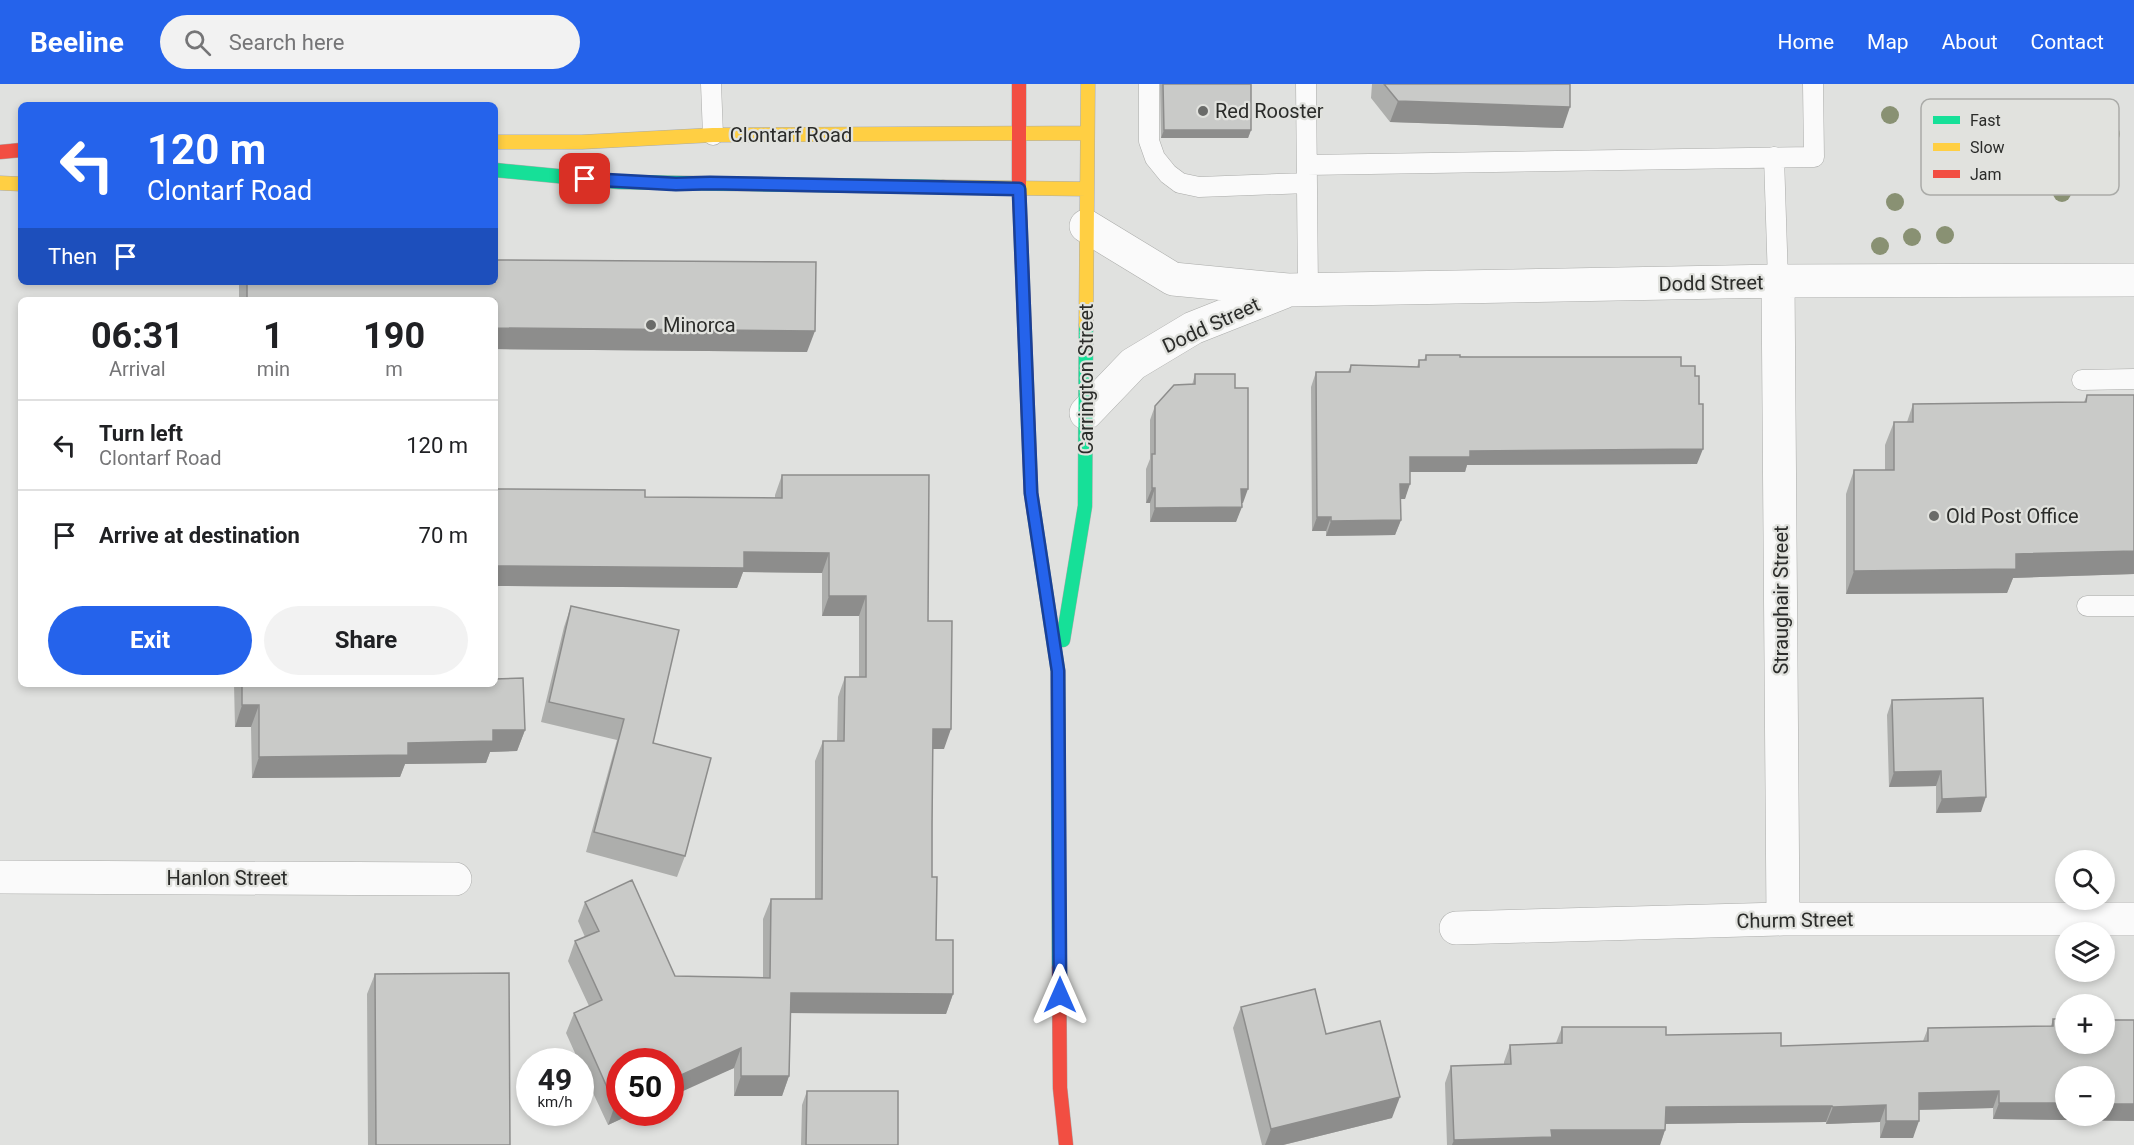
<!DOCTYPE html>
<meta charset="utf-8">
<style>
:root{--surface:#fff;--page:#f2f2f2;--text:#202124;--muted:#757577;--line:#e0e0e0;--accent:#2563eb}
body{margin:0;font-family:Roboto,sans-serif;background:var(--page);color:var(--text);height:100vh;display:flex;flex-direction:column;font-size:22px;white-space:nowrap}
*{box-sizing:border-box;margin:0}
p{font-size:20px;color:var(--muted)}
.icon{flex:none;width:33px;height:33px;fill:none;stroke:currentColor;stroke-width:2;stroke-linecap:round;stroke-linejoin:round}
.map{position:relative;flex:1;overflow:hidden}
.panel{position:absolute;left:18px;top:213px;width:480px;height:390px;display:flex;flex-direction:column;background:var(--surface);border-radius:9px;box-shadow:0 3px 9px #0003}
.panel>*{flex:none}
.banner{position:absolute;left:18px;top:18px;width:480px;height:183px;border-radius:9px;box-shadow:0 3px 9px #0003;background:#2563eb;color:#fff;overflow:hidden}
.controls{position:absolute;left:2055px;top:766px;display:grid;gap:12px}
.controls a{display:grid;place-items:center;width:60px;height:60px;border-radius:50%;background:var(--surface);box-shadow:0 3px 9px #0003;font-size:30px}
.speed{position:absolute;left:516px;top:964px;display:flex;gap:12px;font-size:30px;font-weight:700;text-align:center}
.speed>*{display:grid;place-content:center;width:78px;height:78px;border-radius:50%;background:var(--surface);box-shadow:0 3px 9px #0003;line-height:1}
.speed small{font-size:15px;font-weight:400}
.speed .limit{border:9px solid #d22;background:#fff;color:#111}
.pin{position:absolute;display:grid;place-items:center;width:51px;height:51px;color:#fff;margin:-26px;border-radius:12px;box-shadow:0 3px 9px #0006}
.me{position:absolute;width:66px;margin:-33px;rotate:0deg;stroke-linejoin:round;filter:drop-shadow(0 0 4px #0008)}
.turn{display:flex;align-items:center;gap:21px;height:126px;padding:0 30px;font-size:27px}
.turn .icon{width:78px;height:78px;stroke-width:2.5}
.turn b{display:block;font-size:42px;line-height:51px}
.then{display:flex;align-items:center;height:57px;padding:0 30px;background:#0003;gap:12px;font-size:22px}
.eta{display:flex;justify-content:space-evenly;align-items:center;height:102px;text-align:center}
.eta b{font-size:36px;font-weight:700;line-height:42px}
.primary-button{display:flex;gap:12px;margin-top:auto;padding:12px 30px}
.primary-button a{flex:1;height:69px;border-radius:36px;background:var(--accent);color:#fff;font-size:24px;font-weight:700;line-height:69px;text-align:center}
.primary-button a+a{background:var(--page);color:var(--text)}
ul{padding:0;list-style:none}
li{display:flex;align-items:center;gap:18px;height:90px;padding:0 30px;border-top:2px solid var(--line)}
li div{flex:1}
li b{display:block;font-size:22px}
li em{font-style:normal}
header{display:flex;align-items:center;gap:36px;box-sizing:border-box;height:84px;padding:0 30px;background:var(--accent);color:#fff}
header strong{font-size:28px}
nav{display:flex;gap:33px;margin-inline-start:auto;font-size:21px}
.search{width:420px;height:54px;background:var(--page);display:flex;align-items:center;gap:15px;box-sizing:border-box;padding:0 21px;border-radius:33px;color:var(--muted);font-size:22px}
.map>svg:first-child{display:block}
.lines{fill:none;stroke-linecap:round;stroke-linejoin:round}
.lane-casing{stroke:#aaaba9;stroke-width:21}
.street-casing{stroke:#aaaba9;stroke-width:34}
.fast-casing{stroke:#aaaba9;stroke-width:15}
.slow-casing{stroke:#aaaba9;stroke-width:15}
.jam-casing{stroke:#aaaba9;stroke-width:15}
.lane{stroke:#fafafa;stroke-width:20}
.street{stroke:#fafafa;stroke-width:33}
.fast{stroke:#16e098;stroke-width:14}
.slow{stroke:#ffcf43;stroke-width:14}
.jam{stroke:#f24e42;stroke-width:14}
.tree{fill:#899173}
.wall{fill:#adaeac}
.shaded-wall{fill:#8d8d8c}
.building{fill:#c9cac8;stroke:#8d8d8c;stroke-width:1.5}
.route-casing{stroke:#184099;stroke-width:15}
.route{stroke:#2563eb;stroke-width:10}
.poi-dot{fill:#6a6b69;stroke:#e1e2de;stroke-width:2}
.labels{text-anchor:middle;stroke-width:4.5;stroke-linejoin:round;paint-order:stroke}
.poi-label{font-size:20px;fill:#2b2c2a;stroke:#e1e2de;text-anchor:start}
.street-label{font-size:20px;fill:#2b2c2a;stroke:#e1e2de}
.key{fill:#e1e2de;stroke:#aaaba8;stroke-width:1.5}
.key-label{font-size:16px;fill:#2b2c2a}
</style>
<header>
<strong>Beeline</strong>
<div class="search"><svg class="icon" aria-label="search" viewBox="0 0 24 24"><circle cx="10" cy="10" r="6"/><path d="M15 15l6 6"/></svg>Search here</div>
<nav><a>Home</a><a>Map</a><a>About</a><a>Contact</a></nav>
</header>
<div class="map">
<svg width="2134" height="1061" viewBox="0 0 2134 1061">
<rect width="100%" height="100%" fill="#e0e1df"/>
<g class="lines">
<defs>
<path id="lane" d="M711,0L713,51
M1149,0V57L1155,74L1168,90L1180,99L1199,103L1307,99
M1306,0L1308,206
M1774,73L1778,197
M1307,81L1814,73L1813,0
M2082,296L2134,295
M2087,522H2134"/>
<path id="street" d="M1086,142L1173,195L1288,206L1778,197L2134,196
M1778,197L1783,835
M1086,329L1133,280L1193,244L1284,208
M0,793L455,795
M1456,844L1783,835H2134"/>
<path id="fast" d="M495,86L619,98L943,103
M1034,429L1058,587L1059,884
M1063,556L1085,422L1086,241"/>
<path id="slow" d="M495,58H582L713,51L1087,49
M0,99L21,100
M943,103L1087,105
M1086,241L1088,0"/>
<path id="jam" d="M1019,0V105L1031,409L1034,429
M0,68L21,66
M1059,884L1060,1004L1066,1061"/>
</defs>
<use href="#lane" class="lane-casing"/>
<use href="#street" class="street-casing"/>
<use href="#fast" class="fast-casing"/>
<use href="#slow" class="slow-casing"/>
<use href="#jam" class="jam-casing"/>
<use href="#lane" class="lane"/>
<use href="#street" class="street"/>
<use href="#fast" class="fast"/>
<use href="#slow" class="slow"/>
<use href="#jam" class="jam"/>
</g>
<g class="tree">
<circle cx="1890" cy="31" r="9"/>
<circle cx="2111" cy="50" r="9"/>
<circle cx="2062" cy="109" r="9"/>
<circle cx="1895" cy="118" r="9"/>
<circle cx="1945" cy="151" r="9"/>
<circle cx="1912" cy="153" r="9"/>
<circle cx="1880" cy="162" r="9"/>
</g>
<path class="wall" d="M1160,0H1251V46L1248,54H1161Z
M1372,0H1570L1563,44L1390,38L1371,14Z
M239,198H495L807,268L495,265V216H239Z
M1426,271L1681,282L1697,380L1467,381L1465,388H1410L1405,415H1400L1401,436L1395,451L1326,452V447H1312L1311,303L1316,288H1348L1351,281L1417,283L1419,276H1424Z
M1195,290L1235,304L1243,419H1242L1236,438H1150V419H1146V385L1150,375V336L1155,322L1192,301Z
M2087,311H2134V490L2013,494L2007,509L1846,510V410L1854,386H1885V361L1894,338H1907L1913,320L2084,318Z
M782,391L928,537L944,665H933L932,793L936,856L953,910L946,930L791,929L789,992L782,1012H734V984L620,1029H634L608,1041L580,981V978H579L566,949L574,929L589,922L568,877L575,857L585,853L578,837L585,818L675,892L763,893V835L771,815H815V677L823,657H837L838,613L845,593H859V532H822V489L743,488L737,504L495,502V405L645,413L775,414V411Z
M571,522L653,659L685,772L677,793L586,768L617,656L541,638L564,543Z
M234,600H495L525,646L517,667L490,668L486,679L405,680L400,693L252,694L251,643H235Z
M1892,616L1981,728L1936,729V702L1889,703L1887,631Z
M375,890L510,1061H368L367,910Z
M1241,923L1326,950L1392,1034L1283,1061H1262L1233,944Z
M2053,935L2134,936V1037L1993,1035V1024L1919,1026L1913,1054H1880V1038L1826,1040V1038L1665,1040V1046L1660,1061H1447L1445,999L1451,982L1504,980V978L1510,961L1556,959L1562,943L1666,951L1781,962L1923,957L1928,944L2051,942Z
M807,1007L898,1061H801L802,1021Z"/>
<path class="shaded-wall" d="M1398,17L1570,23L1563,44L1390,38Z
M1164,46H1251L1248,54H1161Z
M495,244L815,247L807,268L495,265Z
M1703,365L1697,380L1467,381L1465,388H1405L1410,373L1470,367Z
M1400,400H1410L1405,415H1395Z
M1152,404H1155L1150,419H1146Z
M1241,405H1248L1243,419H1236Z
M1242,423L1236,438H1150L1155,424Z
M1317,433H1331L1326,447H1312Z
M1401,436L1395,451L1326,452L1331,437Z
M2134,467V490L2013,494L2007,509L1846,510L1854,487L2016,470Z
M744,468L829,469L822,489L743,488L737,504L495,502V482Z
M829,512H866L859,532H822Z
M242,621H259L251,643H235Z
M933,645H951L944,665H926Z
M493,646H525L517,667L490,668L486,679L405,680L400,693L252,694L259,673L408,659Z
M1941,687L1936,702L1889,703L1894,688Z
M1986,713L1981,728L1936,729L1942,715Z
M791,909L953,910L946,930L784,929Z
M741,964L734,984L670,1013V996Z
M741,992H789L782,1012H734Z
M1999,1007L1993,1024L1912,1026L1919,1009Z
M1400,1013L1392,1034L1283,1061H1265L1271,1045Z
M620,1019V1029H634L608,1041L615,1021Z
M1999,1019H2066V1032H2104V1020H2134V1037L1993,1035Z
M1886,1021L1880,1038L1826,1040L1833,1023Z
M1832,1022L1826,1038L1659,1040L1666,1023Z
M1886,1037H1919L1913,1054H1880Z
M1551,1046H1665L1660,1061H1452L1454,1056Z"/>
<path class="building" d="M1163,0H1251V46H1164Z
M1384,0H1570V23L1398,17Z
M495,176L816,178L815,247L495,244V216H247V198H495Z
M1426,271H1460V273H1681V282H1695V292H1699V320H1703V365L1470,367V373H1410V400H1400L1401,436L1331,437V433H1317L1316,288H1350L1351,281L1419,283V276H1426Z
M1195,290H1235V304H1248V405H1241L1242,423L1155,424V404H1152V370H1155V322L1174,301L1195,300Z
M2087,311H2134V467L2016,470V485L1854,487V386H1894V338H1913V320L2086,318Z
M782,391H929L928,537H952L951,645H933L932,740V793H937L936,856H953V910L791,909L789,992H741V964L670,996V978H620V1019L615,1021L574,929L602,916L575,857L599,847L585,818L632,796L675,892L770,894L771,815H822L823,657H844L845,593H866V512H829V469L744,468V484L495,482V405L645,406V413L782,414Z
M571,522L679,546L653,659L711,674L685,772L594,748L624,635L549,618Z
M523,594L525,646H493V657L408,659V671L259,673V621H242V600H495V595Z
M1983,614L1986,713L1942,715L1941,687L1894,688L1892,616Z
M509,889L510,1061H376L375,890Z
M1315,905L1326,950L1380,937L1400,1013L1271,1045L1241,923Z
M2053,935H2066V960H2104V936H2134V1020H2104V993H2066V1019H1999V1007L1919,1009V1037H1886V1021L1833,1023L1832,1022L1666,1023L1665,1046H1551L1552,1053L1454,1056L1451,982L1511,980L1510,961L1562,959V943H1666V951L1781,949V962L1928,957V944L2053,942Z
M807,1007H898V1061H806Z"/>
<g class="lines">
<defs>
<path id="route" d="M585,95L676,100L710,99L1019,105L1031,409L1058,587L1060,911"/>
</defs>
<use href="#route" class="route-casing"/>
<use href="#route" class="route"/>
</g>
<g class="poi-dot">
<circle cx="1203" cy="27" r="6"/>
<circle cx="651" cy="241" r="6"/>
<circle cx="1934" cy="432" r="6"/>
</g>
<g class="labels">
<g class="poi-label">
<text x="1215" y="34">Red Rooster</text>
<text x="663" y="248">Minorca</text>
<text x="1946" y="439">Old Post Office</text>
</g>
<g class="street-label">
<text x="791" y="58">Clontarf Road</text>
<text transform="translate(1711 199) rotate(-1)" y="7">Dodd Street</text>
<text transform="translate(1211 241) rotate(-25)" y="7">Dodd Street</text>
<text transform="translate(1086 295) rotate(-90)" y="7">Carrington Street</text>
<text transform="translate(1781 516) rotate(-90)" y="7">Straughair Street</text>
<text x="227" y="801">Hanlon Street</text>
<text transform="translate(1795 836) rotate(-1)" y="7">Churm Street</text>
</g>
</g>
<rect x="1921" y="15" width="198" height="96" rx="9" class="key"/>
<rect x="1933" y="32" width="27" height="8" fill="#16e098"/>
<rect x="1933" y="59" width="27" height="8" fill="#ffcf43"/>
<rect x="1933" y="86" width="27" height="8" fill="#f24e42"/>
<g class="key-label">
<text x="1970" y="42">Fast</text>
<text x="1970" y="69">Slow</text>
<text x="1970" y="96">Jam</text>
</g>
</svg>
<div class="controls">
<a><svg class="icon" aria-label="search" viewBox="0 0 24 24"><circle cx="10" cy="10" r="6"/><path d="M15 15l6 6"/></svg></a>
<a><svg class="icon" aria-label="layers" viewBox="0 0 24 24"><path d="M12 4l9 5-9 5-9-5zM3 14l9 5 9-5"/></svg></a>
<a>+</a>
<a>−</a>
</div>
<div class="speed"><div>49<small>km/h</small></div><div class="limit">50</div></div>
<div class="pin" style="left:585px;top:95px;background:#d93025"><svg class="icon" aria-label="arrive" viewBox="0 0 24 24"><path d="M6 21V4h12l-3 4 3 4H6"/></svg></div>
<svg class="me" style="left:1060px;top:911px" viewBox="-20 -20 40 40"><path d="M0-17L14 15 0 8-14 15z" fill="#2563eb" stroke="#fff" stroke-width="4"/></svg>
<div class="banner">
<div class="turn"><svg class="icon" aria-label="left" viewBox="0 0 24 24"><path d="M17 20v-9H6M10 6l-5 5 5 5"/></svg><div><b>120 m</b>Clontarf Road</div></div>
<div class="then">Then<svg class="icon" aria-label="arrive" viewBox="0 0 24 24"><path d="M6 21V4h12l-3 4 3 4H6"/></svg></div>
</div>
<section class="panel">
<div class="eta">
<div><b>06:31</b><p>Arrival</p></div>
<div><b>1</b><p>min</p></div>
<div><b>190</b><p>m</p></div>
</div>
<ul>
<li><svg class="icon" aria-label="left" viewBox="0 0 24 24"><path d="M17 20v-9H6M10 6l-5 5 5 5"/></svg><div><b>Turn left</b><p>Clontarf Road</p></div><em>120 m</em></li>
<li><svg class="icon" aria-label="arrive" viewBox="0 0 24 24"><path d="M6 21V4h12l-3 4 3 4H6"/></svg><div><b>Arrive at destination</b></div><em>70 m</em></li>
</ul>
<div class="primary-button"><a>Exit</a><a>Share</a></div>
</section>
</div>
